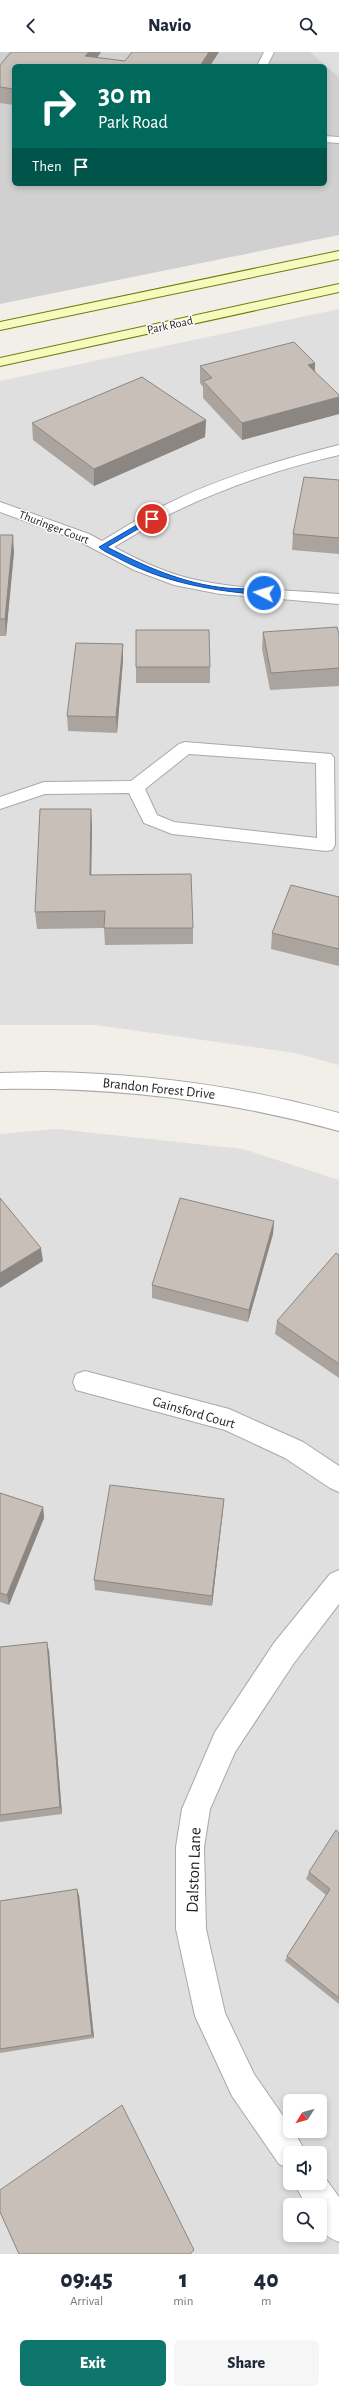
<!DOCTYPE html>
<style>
:root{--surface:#fff;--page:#f6f6f7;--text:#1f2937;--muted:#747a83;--accent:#0f766e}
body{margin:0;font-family:"Alegreya Sans",sans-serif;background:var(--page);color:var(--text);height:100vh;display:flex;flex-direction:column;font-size:15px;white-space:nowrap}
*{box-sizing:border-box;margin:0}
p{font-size:13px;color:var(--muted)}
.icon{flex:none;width:22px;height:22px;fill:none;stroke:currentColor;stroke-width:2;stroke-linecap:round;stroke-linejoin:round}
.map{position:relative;height:2202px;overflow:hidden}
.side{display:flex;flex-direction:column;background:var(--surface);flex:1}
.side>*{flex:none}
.guide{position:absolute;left:12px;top:12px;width:315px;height:122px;border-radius:6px;box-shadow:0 2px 6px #0003;background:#00695c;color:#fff;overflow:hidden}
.needle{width:26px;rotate:233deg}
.fabs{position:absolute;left:283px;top:2042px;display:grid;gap:8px}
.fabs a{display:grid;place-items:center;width:44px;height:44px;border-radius:6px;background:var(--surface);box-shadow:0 2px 6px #0003;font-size:20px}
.pin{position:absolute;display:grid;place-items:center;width:34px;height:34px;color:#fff;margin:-17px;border:2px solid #fff;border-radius:50%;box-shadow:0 1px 4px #0007}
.me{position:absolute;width:44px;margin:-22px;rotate:275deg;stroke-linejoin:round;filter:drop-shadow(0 0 3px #0008)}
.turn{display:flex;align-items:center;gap:14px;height:84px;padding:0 20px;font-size:18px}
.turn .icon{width:52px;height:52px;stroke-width:2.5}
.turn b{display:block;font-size:28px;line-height:34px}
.then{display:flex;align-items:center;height:38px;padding:0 20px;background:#0003;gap:8px;font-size:15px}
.eta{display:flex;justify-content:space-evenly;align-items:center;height:68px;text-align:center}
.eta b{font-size:24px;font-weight:800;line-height:28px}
.primary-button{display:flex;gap:8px;margin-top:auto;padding:8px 20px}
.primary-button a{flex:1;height:46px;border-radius:6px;background:var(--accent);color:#fff;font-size:16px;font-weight:800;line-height:46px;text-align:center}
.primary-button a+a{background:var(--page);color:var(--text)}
header{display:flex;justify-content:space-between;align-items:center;height:52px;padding:0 20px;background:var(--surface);font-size:18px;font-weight:800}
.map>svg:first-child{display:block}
.residential{fill:#e0dfdf;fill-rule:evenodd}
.religious{fill:#d0d0d0;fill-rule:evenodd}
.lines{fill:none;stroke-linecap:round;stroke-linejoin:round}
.service-casing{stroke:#a9a9a9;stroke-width:2}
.minor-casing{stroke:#a9a9a9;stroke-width:2}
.secondary-casing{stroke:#707d05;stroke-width:2}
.service{fill:#fff;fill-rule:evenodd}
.minor{fill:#fff;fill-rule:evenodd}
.secondary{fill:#f7fabf;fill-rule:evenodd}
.wall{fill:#aba49e}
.shaded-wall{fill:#8b8681}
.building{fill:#c7bfb8;stroke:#8b8681}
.route{fill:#1a73e8;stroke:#114b97}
.labels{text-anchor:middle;stroke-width:3;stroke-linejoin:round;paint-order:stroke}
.far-street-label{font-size:12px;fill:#222;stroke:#fff}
.street-label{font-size:14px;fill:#222;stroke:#fff}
.near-street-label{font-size:17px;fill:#222;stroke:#fff}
</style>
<header><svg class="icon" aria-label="back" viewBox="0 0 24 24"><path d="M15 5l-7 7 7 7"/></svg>Navio<svg class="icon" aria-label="search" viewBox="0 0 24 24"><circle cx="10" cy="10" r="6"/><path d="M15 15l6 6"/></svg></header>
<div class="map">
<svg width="339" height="2202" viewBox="0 0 339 2202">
<rect width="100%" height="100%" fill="#f2efe9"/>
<path class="residential" d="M310,0H339V25Z
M339,257V1013L295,1001L96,973H0V329Z
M57,1077L243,1097L339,1128V2202H0V1082ZM290,2049H320V2079H290ZM290,2101H320V2131H290ZM290,2153H320V2183H290Z"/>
<path class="religious" d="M0,0H310L339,25V183L0,252ZM14,14H325V132H14Z"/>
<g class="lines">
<defs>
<path id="service" d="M264,0H274L267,14H257Z
M325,84L339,85V91L325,90Z
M185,690L331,702L334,706L335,793L332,798L326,799L172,782L144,771L129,741L45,742L0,757V745L44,730L131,729L179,692ZM189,702L316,711L317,786L174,770L157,763L145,737Z"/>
<path id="minor" d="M339,393V403C282,416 225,435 172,461C152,472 133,484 114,495C136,507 159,518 184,525C234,538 288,538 339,542V552L220,542L174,533L134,518L77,488L0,460V450L89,482L102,489C122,477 142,464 163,454C219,426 278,408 339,393Z
M43,1020C144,1021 241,1034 339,1061V1079C227,1048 116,1035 0,1037V1021Z
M85,1319L229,1357L303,1390L339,1414V1440L330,1436L285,1406L225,1378L76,1338L73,1330L76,1322Z
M339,1518V1552L294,1611L235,1700L210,1757L204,1795L206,1877L225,1961L254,2022L290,2074V2079H294L306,2101H290V2117L279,2112L232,2044L195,1964L176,1877V1795L182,1757L215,1680L274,1591L330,1522Z
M320,2119L339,2145V2190C318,2182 320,2173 320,2153H306L294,2131H320Z"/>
<path id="secondary" d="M339,199V207L0,278V270Z
M339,232V240L0,314V306Z"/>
</defs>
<use href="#service" class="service-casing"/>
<use href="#minor" class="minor-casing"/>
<use href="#secondary" class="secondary-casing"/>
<use href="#service" class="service"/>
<use href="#minor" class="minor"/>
<use href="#secondary" class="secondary"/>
</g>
<path class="wall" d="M101,0L97,6L125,9L210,14H14V53L0,51V13Z
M315,311V319L339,362L242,388L203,346V335L200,331V314Z
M206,368L205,385L94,434L33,388L32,371Z
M339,428V502L292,498L293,482Z
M0,483L14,500L6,584H0Z
M136,578L210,615V631H136Z
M263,580L339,582V634L270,638L262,597Z
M123,592V608L117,681L68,679L67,664Z
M92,774L91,823L193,876V892L105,893L104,876L37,877L35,860Z
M339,845V914L271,897L272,881Z
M274,1169L273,1182L248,1270L152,1246V1233Z
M339,1203V1326L275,1282L277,1269Z
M0,1441L43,1455L44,1466L9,1553L0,1550Z
M224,1447L212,1554L95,1538L94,1528Z
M0,1595L49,1599L62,1762L0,1770Z
M339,1781V1952L285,1909L287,1904L326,1843L306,1827L309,1820Z
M79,1843L94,1986L0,2001V1849Z"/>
<path class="shaded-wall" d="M89,0H101L91,14L85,4Z
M209,0H219L210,14H200Z
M315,311L314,329L308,313Z
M339,345V362L242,388V371Z
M206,368L205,385L94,434V417Z
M13,483L14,500L6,584L5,567Z
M123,592V608L117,681L116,665Z
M91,757L92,774L91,840L90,823Z
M274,1169L273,1182L248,1270L249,1258Z
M41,1196L43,1209L0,1236V1221Z
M224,1447L223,1458L212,1554V1544Z
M43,1455L44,1466L9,1553L7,1543Z
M47,1590L49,1599L62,1762L60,1755Z
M77,1837L79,1843L94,1986L92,1983Z"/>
<path class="building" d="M11,0H89L85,4L125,9L132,0H209L200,14H14V37L0,35V13Z
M294,290L315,311L308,313L339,343V345L242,371L203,329L212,326L200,314Z
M142,325L206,368L94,417L32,371Z
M304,425L339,428V486L293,482Z
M0,483H13L5,567H0Z
M337,575L339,582V616L271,621L263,580Z
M136,578H209L210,615H136Z
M76,591L123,592L116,665L67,664Z
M40,757H91L90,823L191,822L193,876H104L105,859L35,860Z
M291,833L339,845V897L272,881Z
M0,1146L41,1196L0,1221Z
M180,1146L274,1169L249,1258L152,1233Z
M336,1201L339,1203V1312L277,1269Z
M110,1433L224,1447L212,1544L94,1528Z
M0,1441L43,1455L7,1543L0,1541Z
M47,1590L60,1755L0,1763V1595Z
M336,1778L339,1781V1946L287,1904L330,1837L309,1820Z
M77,1837L92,1983L0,1997V1849Z
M122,2053L194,2198L190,2202H19L0,2160V2138Z"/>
<path class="route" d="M149,466L155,467L107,495C144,514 184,532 226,536C235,537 262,536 268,541L264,543C214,539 165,531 120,507C113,503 104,500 99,495Z"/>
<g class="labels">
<g class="far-street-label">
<text transform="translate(170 273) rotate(-12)" y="4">Park Road</text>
<text transform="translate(54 475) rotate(21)" y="4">Thuringer Court</text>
</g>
<g class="street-label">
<text transform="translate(159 1036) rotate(6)" y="5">Brandon Forest Drive</text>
<text transform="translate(194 1360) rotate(16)" y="5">Gainsford Court</text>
</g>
<g class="near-street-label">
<text transform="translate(193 1818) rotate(-88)" y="6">Dalston Lane</text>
</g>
</g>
</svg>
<div class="fabs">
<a><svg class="needle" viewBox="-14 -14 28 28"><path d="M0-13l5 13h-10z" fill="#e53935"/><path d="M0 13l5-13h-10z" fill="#747a83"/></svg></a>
<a><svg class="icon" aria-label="sound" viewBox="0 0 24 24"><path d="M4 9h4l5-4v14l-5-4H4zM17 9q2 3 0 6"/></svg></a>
<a><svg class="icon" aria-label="search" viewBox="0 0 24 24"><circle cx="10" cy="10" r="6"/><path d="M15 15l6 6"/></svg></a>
</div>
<div class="pin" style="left:152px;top:467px;background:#d93025"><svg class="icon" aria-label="arrive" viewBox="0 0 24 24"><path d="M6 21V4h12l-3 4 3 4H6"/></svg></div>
<svg class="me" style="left:264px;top:541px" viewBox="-20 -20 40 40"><circle r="17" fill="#1a73e8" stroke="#fff" stroke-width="3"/><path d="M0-11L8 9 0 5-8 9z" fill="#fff"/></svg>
<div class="guide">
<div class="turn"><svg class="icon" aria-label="right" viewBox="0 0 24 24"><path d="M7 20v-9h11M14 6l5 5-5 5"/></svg><div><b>30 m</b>Park Road</div></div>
<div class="then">Then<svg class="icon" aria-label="arrive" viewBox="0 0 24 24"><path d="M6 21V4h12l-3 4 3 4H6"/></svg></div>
</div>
</div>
<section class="side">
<div class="eta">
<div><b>09:45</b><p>Arrival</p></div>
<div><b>1</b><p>min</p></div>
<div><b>40</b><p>m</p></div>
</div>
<div class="primary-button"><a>Exit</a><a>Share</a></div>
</section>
